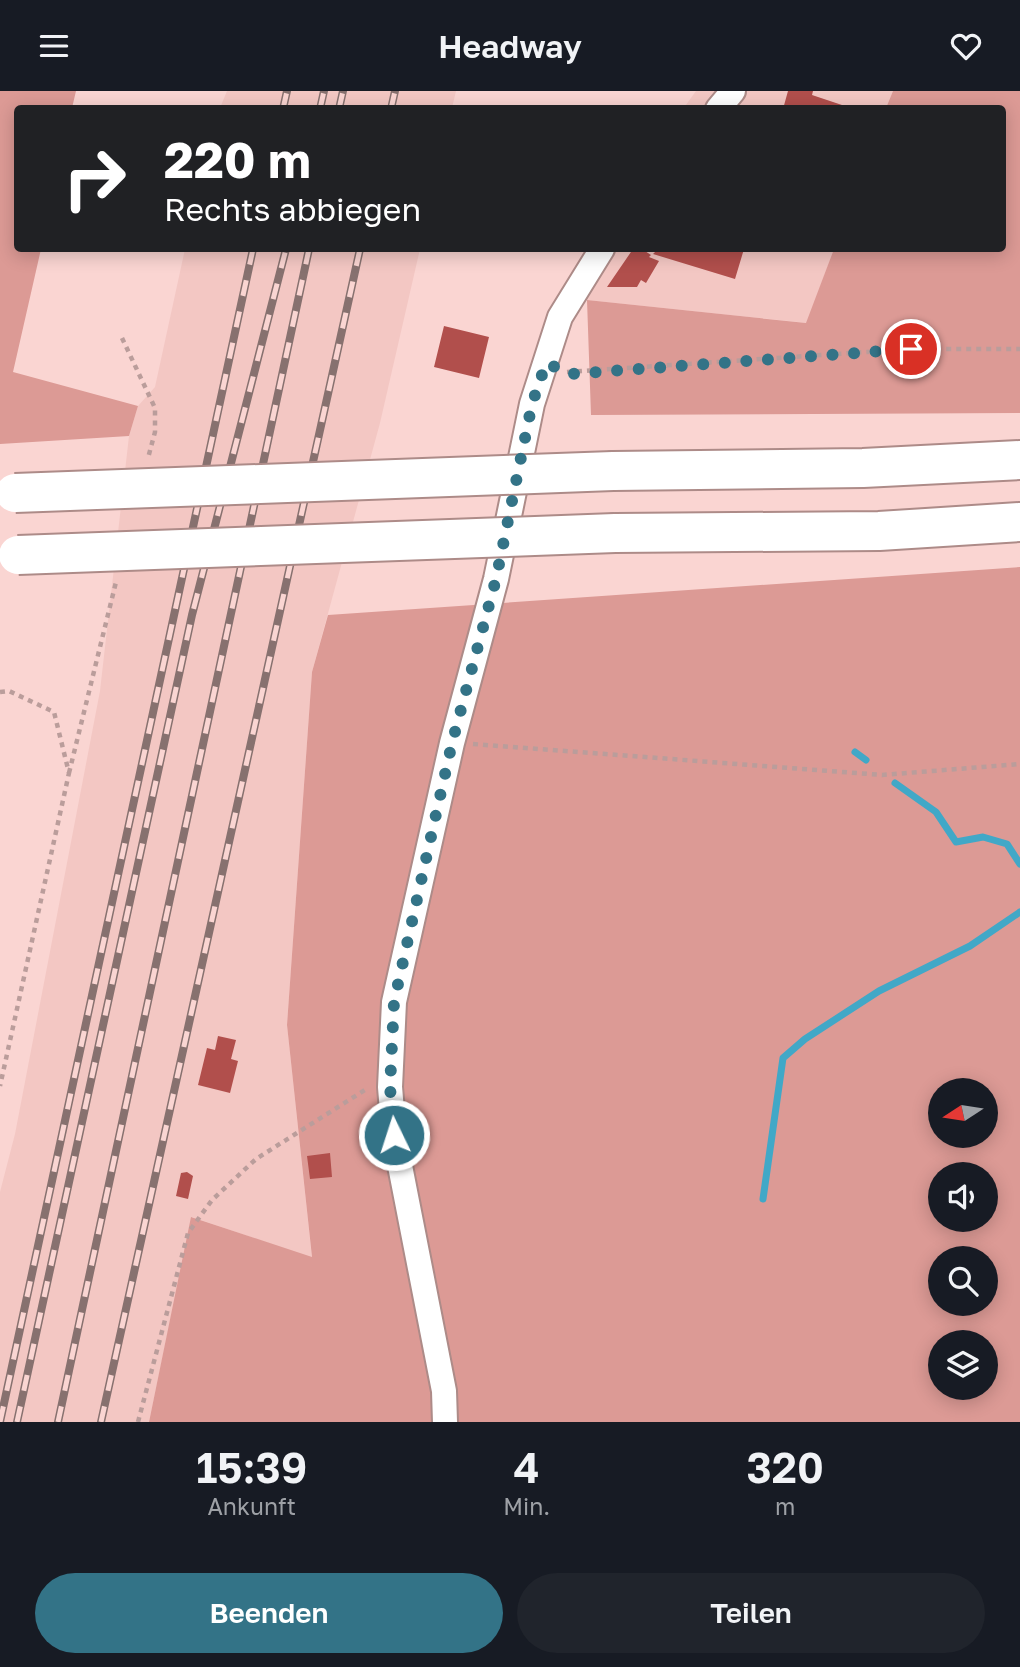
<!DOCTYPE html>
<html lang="de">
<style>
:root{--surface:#171b24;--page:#20242c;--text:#f1f3f6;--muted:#9ea1a6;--accent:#337387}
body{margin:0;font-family:"Golos Text",sans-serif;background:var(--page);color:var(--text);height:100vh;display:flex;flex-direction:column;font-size:26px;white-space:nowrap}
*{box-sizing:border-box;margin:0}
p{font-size:23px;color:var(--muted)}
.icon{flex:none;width:38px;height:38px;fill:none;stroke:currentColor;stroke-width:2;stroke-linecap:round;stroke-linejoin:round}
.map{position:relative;height:1331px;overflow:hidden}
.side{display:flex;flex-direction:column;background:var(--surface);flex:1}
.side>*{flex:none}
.top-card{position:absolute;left:14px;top:14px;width:992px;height:147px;border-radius:7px;box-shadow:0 4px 18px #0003;background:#202124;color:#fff;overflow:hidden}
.needle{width:46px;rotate:258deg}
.buttons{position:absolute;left:928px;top:987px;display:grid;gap:14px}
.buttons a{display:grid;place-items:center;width:70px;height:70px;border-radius:50%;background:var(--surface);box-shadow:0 4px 18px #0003;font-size:35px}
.pin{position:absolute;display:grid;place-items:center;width:60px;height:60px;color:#fff;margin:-30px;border:4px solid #fff;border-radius:50%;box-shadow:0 2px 7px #0007}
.me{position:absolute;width:77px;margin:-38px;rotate:356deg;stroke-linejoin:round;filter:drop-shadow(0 0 5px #0008)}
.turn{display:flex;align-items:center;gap:24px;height:147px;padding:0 35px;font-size:32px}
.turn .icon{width:91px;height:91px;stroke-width:2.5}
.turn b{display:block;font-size:49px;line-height:60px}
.eta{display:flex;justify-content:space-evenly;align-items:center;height:119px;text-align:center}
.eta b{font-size:42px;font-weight:600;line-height:49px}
.cta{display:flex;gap:14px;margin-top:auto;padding:14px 35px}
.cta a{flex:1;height:80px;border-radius:42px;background:var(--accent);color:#fff;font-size:28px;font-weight:600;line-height:80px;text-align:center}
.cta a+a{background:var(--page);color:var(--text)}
header{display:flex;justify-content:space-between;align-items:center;height:91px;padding:0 35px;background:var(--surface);font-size:32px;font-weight:600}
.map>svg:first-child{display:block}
.built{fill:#f3c7c3}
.green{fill:#dc9a95;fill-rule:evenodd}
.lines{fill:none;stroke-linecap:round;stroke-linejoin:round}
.stream{stroke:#41a8c7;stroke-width:7}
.building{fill:#b14f4c}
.street-casing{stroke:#ad8b88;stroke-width:28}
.highway-casing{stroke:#ad8b88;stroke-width:42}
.path{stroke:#ba9d9b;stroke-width:4.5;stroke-dasharray:5 5;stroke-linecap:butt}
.street{stroke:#fff;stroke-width:24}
.highway{stroke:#fff;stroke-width:38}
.rail-casing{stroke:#87716f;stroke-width:8}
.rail{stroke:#fad5d2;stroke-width:5;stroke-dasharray:16;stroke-linecap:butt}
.highway-bridge-casing{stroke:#ad8b88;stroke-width:42;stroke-linecap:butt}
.highway-bridge{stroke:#fff;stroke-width:38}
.route{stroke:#337387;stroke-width:12;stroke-dasharray:0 21.6}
</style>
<header><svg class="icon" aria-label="menu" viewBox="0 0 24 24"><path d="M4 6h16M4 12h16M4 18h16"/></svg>Headway<svg class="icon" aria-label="heart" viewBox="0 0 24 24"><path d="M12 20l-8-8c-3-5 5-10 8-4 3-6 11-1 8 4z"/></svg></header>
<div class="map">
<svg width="1020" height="1331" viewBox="0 0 1020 1331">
<rect width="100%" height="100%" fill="#fad5d2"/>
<path class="built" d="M227,0H456L452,17H220Z
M696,0H893L886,17L683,18Z
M185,158H420L380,332L312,581L287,934L312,1167L192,1126L149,1331H0V1101L15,1043L100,600L129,345L138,315L155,296Z
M598,158H834L807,232L587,209Z"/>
<path class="green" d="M0,0H76L72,17L18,18V158H41L13,281L138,315L129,345L0,353Z
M893,0H1020V322L591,324L587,209L806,232L834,158H1003V18L886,17Z
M1020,476V1331H149L191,1126L312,1166L287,934L312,581L328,524ZM940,999H985V1045H940ZM940,1083H985V1129H940ZM940,1167H985V1213H940ZM940,1251H985V1297H940Z"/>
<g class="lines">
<path class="stream" d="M855,661L866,669
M895,692L936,721L956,751L983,746L1007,753L1020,773
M763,1108L783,967L805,948L879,900L970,855L1020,821"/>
</g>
<path class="building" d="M788,0H813L812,4L854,18H783Z
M633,158H642L651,164L649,166L659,170L646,192L641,189L637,196H607Z
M658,158H744L735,188L653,163Z
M444,235L489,246L479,287L434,276Z
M218,945L236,949L231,968L238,970L230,1002L198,994L207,957L215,959Z
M330,1062L332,1086L310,1088L307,1065Z
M187,1081L193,1085L188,1108L176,1105L181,1082Z"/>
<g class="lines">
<defs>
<path id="street" d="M718,18L733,0
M445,1331L444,1300L394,1044L390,996L394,911L452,652L496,488L532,313L560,226L602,158"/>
<path id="highway" d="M613,380L863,377L1020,369
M615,442L879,440L1020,431"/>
</defs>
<use href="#street" class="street-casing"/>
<use href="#highway" class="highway-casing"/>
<path class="path" d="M122,247L155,317V341L148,367
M567,281L911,258H1020
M0,601L9,600L54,621L69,682L0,995
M473,653L882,684L1020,673
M69,682L116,491
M138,1331L188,1142L212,1109L256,1068L368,997"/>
<use href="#street" class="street"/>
<use href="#highway" class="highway"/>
<defs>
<path id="rail" d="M283,18L287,0
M320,18L324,0
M339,18L343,0
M391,18L395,0
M0,1331L253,158
M17,1331L192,524L286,158
M58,1331L309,158
M101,1331L360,158"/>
</defs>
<use href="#rail" class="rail-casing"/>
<use href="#rail" class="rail"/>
<defs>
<path id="highway-bridge" d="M15,402L613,380
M18,464L615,442"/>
</defs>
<use href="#highway-bridge" class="highway-bridge-casing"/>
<use href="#highway-bridge" class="highway-bridge"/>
</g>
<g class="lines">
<path class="route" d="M394,1044L390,996L394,911L452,652L496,488L532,313L546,272L571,283L911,258"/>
</g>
</svg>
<div class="buttons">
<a><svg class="needle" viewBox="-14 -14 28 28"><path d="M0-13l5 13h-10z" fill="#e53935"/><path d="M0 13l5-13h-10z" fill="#9ea1a6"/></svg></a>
<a><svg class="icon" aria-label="sound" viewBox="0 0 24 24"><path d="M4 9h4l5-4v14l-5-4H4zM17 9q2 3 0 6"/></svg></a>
<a><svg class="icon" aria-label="search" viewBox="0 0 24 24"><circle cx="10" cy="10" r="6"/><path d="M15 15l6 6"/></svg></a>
<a><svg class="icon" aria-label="layers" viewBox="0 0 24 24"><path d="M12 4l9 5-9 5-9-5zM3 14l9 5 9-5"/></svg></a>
</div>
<div class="pin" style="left:911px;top:258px;background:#d93025"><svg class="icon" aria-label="arrive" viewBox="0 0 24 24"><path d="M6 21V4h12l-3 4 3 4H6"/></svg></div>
<svg class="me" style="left:394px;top:1044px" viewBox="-20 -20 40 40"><circle r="17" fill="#337387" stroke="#fff" stroke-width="3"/><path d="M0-11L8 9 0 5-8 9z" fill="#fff"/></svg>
<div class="top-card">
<div class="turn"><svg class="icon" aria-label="right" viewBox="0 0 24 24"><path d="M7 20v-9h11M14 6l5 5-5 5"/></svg><div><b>220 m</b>Rechts abbiegen</div></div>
</div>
</div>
<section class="side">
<div class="eta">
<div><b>15:39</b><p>Ankunft</p></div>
<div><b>4</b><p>Min.</p></div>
<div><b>320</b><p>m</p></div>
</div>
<div class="cta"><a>Beenden</a><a>Teilen</a></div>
</section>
